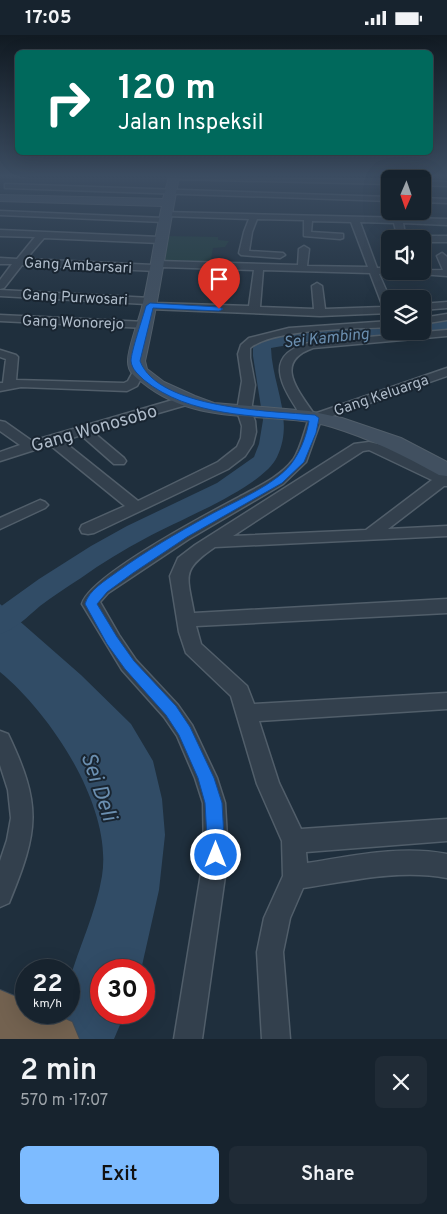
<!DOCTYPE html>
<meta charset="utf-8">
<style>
:root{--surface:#17232e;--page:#202b36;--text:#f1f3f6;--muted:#9ea4aa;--line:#36404a;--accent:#7dbbff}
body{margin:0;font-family:Overpass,sans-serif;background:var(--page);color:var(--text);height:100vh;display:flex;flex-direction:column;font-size:19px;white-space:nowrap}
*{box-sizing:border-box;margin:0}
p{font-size:16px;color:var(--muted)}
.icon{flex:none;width:28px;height:28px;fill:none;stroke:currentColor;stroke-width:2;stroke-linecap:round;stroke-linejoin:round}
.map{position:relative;height:1004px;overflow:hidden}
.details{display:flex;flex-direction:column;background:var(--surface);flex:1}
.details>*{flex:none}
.guide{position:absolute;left:15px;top:15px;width:418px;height:105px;border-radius:8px;box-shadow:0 5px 20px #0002,0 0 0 1px var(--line);background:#00695c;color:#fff;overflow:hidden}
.needle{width:32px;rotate:182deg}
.buttons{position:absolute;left:381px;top:135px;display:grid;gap:10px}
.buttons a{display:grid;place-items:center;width:50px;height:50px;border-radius:8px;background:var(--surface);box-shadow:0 5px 20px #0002,0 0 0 1px var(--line);font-size:25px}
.speed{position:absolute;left:15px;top:924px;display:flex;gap:10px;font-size:25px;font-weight:700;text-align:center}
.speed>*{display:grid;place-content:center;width:65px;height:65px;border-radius:50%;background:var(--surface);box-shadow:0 5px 20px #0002,0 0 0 1px var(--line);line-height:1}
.speed small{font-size:12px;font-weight:400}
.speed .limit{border:8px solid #d22;background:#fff;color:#111}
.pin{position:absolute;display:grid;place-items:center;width:42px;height:42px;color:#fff;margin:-51px -21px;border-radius:50% 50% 50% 0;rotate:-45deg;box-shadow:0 0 5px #0007}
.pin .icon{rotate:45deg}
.me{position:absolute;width:55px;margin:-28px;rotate:0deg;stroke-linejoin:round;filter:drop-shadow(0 0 4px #0008)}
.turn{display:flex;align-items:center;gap:18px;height:105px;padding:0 20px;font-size:22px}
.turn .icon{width:65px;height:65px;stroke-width:2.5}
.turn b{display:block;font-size:35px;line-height:42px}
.round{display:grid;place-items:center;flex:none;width:52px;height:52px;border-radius:8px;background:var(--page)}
.head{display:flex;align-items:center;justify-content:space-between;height:85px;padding:0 20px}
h1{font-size:30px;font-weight:600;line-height:38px}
.primary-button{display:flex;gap:10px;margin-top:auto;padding:10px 20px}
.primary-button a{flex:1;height:58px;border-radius:8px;background:var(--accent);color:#111;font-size:20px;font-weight:600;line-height:58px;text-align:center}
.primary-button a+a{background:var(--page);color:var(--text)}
.status{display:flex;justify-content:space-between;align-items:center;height:35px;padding:0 25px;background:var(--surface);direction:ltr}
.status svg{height:14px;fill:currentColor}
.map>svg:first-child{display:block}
.green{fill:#213d3e}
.water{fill:#314c66}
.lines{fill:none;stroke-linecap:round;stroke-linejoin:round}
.river{fill:#314c66;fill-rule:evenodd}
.street-casing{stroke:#515e6a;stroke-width:3}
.secondary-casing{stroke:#515e6a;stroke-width:2}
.highway-casing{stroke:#3e4b57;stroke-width:2}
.street{fill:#33404d;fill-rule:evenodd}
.secondary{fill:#415060;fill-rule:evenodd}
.highway{fill:#736250;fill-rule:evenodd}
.route{fill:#1a73e8;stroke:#114b97}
.labels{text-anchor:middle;stroke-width:4;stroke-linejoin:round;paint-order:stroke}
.far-street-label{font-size:15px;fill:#aebbc9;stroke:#192531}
.far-water-label{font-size:16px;font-style:italic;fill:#6b8fb0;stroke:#192531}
.street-label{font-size:18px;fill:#aebbc9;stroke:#192531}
.near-water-label{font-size:22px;font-style:italic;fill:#6b8fb0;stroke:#192531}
</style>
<div class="status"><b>17:05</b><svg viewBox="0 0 49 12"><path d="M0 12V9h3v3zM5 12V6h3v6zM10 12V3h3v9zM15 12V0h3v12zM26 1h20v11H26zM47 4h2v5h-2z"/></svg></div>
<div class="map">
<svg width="447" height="1004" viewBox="0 0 447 1004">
<rect width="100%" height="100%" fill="#1f2f3d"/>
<path class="green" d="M164,201L218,202V205L229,206L225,212L213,213L210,229L161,228Z"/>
<path class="water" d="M0,569L81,640L131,689L153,726L162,764L165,800L159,855L141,935H101V978H125L114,1004H46L58,978H69C69,968 67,956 69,947C79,911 96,878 102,841C113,772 51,679 0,637Z"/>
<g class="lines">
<path class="river" d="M447,284V294L422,298L415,296H422V288Z
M390,291V296H401L398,300L311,306L271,313C272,350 295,385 277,422C262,453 178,485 146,503C123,515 102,528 81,543C67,552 53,561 40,571C27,582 16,594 0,599V572L39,544L91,511L127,491L217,448L254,422L259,409L263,385L253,321V313L258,305L311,296Z"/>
<defs>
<path id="street" d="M170,142L390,145V149L174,144Z
M422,146L447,147V151L422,150Z
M5,149L390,162V166L8,153H5Z
M422,163L447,164V168L422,167Z
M0,176L164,183L168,185L164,187L0,180Z
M163,177L447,184V190L403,188L406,204H398L394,188L360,187L377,233H390V236L443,235L437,221L442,218L447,222V241L394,237L379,239L390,264V278L320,281L150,274L146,273L145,271L146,269L0,261V255L151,263L155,264V268L249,271L254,235L161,232L160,235L157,236L22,230L4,253L0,254V245L12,229H0V223L17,224L35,202L0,201V195L160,202L164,205L160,208L44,203L26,224L153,230L154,227L157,226L298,230L299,214L304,211L309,214L307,231L368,232L351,187L312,186L311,197L343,199V203L340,204L304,201V185L257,184L252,197L249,216L283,218L285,220L280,223L241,220L239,218L244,197L249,184L166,181L162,179ZM263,235L370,238L383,272L325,274L322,251L317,248L312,251L314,274L260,272Z
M422,201H447V207H422V204H418Z
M447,267V273L422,275V269Z
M447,279V285L422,289V283Z
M0,280L146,287L151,290L146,293L0,286Z
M390,286V292C356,294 275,293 250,313V323L255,350L251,376L255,386L256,397L253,409L245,421L228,434L195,450L94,498L88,499L82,498L80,494L82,490L125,471L50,410L0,426V417L20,410L0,396V386L5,387L32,406L183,362H193L194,365L193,368L93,397L124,423L126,426L124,429H114L81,400L63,406L138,466L218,427L237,412L241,403L242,391L237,376L242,346L238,319L241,310L249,303L289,293Z
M447,295V301L313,313C273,327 298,355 314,379L447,333V341L321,385L306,427L283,449L189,504L108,558L100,567L119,600L136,625L178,670L192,690L217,743L225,768L228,820L202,1004H174L204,820L203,768L195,743L177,701L164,682L122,635L82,569C90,540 209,478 239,462C257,452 280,442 293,425C300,415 304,398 308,386L304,385C283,353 259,320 312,307Z
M0,315L16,320L18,322L16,345L124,348L128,346L135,333L139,332L145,336L137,351L127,356L21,352L0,356V348H3L6,324L0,322Z
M369,407L382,410L447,441V451H444L388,494L447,491V501L215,512C181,535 187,540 194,578L447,564V578L196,591L201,609L247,651L254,669L447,658V674L259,686L279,748L301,794L447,784V806L306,817L307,828C353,821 400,810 447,819V843C399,834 350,846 303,853L290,883L283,917L290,1004H262L257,917L264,883L283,841L282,806L257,749L231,661L186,618L179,597L170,541L178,523L195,510L354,409ZM369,415L432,445L366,495L233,501L363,416Z
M40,465L45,467L48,470L45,473L0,494V483Z
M0,696L8,699C42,770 39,795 9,868L0,872V826L7,805L11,783L8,755L0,730Z"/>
<path id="secondary" d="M169,142H179C167,203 159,265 145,326L147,334L164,347L195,361L214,368L309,376L342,383L401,403L447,427V441L439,440C403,420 371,404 332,392C268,374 200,394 143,348C135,342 128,337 128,327C127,315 139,285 142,272C150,239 154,205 162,171L0,166V160L163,164Z"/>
<path id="highway" d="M0,955L26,966V978H51L72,987L79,1004H0Z"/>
</defs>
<use href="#street" class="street-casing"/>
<use href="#secondary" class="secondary-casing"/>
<use href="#highway" class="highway-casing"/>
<use href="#street" class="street"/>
<use href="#secondary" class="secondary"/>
<use href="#highway" class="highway"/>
</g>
<linearGradient id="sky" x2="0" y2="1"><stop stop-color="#111a22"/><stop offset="0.5" stop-color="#3c4d62"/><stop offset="1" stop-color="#3c4d62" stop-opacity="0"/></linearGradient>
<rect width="447" height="282" fill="url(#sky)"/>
<path class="route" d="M150,268L219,272L223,274L219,276L153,273L140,326C158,374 271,376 315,380L319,383L316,398L304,427L282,448L187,502L133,538L107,557L97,569L117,602L134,626L176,671L190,692L214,743L222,768L225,820L222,826L216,829L210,826L208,820L205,768L198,743L179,700L166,680L125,634L107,609L85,569C89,555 105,546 117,537C146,516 177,498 208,481C233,467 279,449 294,425C302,413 307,398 309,386C254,380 190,382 144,345C139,340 132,335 131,326C131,317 143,282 146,271Z"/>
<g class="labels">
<g class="far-street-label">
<text transform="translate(78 230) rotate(3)" y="5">Gang Ambarsari</text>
<text transform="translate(75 262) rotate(3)" y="5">Gang Purwosari</text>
<text transform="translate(73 287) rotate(2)" y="5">Gang Wonorejo</text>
<text transform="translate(381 360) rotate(-19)" y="5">Gang Keluarga</text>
</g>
<g class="far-water-label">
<text transform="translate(326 302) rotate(-6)" y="6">Sei Kambing</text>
</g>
<g class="street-label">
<text transform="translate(94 393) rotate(-16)" y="6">Gang Wonosobo</text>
</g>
<g class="near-water-label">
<text transform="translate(100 751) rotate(71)" y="8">Sei Deli</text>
</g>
</g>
</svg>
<div class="buttons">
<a><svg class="needle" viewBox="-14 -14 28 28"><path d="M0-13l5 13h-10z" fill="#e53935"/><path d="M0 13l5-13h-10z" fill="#9ea4aa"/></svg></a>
<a><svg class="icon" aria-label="sound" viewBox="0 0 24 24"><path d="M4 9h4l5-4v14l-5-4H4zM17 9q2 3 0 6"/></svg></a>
<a><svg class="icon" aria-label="layers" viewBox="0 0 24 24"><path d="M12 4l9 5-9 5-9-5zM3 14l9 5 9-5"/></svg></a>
</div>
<div class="speed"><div>22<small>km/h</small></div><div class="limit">30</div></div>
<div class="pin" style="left:219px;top:274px;background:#d93025"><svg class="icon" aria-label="arrive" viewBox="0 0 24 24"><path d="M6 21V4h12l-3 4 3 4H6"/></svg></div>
<svg class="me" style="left:216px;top:820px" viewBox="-20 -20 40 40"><circle r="17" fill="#1a73e8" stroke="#fff" stroke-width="3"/><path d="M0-11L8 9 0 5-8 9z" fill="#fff"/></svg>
<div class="guide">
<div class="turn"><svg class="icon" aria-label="right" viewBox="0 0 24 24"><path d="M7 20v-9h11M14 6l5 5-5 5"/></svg><div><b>120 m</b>Jalan InspeksiI</div></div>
</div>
</div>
<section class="details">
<div class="head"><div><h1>2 min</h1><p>570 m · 17:07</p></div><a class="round"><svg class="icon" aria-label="close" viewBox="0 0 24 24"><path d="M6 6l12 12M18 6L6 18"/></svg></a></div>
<div class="primary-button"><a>Exit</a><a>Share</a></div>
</section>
